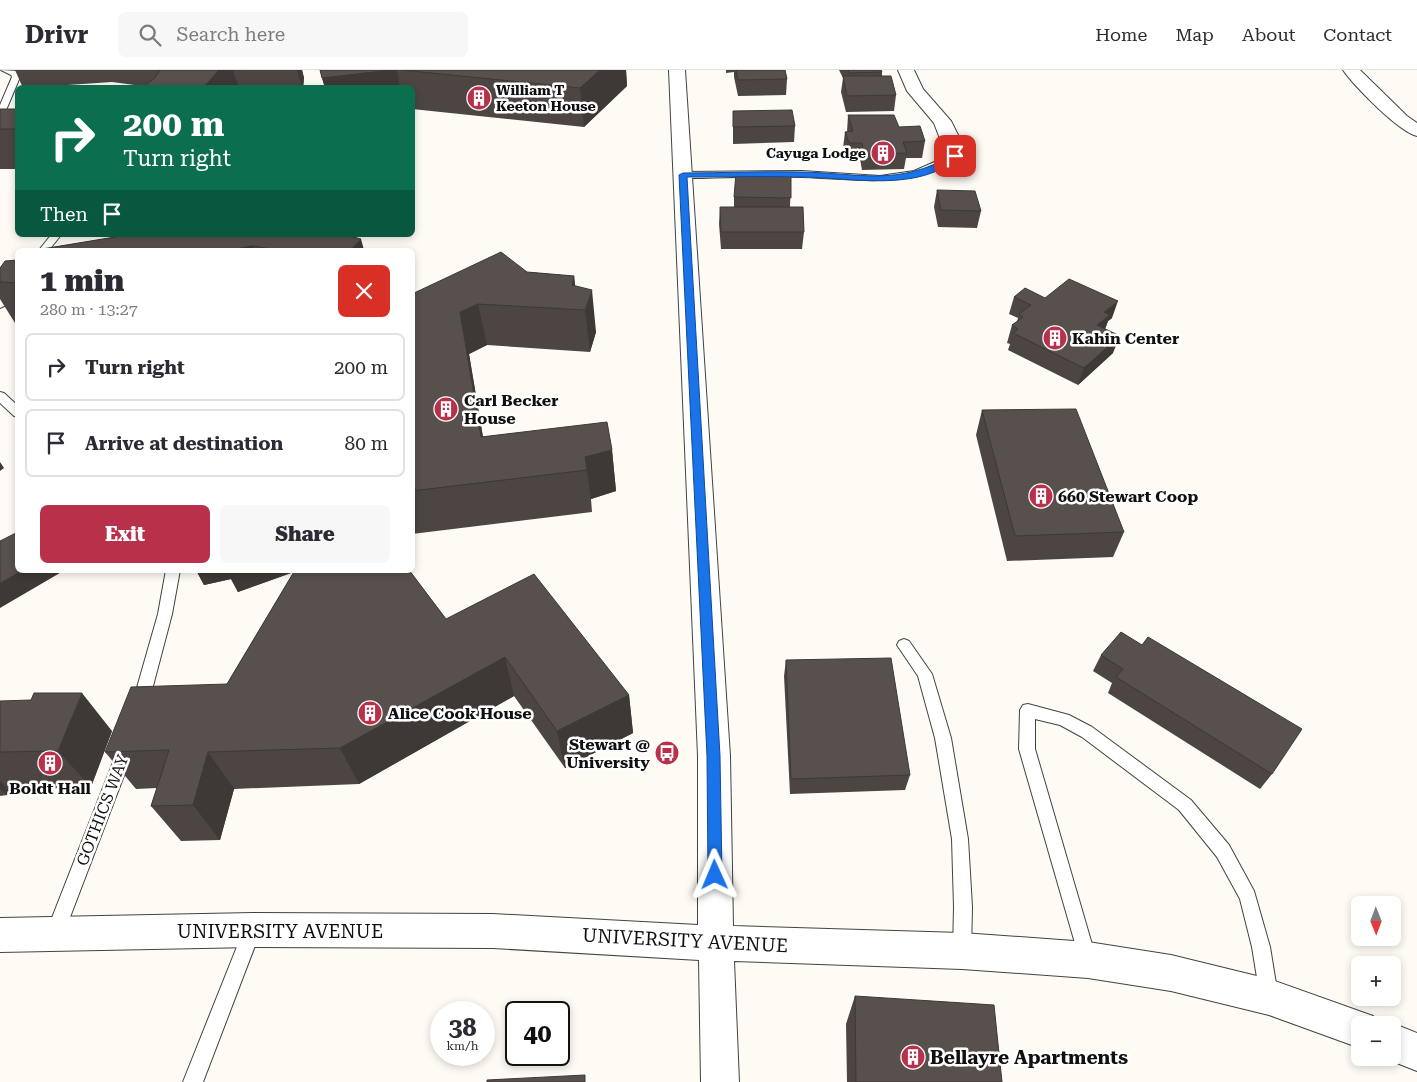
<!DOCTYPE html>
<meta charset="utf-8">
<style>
:root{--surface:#fff;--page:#f7f7f7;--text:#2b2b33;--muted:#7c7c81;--line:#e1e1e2;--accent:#b8304a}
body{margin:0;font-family:"Roboto Serif",serif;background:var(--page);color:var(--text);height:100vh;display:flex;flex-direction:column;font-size:19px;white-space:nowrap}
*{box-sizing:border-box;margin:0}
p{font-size:16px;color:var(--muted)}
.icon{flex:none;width:28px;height:28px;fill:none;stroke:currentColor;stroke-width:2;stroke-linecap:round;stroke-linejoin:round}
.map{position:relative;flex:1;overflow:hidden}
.sheet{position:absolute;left:15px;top:178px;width:400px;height:325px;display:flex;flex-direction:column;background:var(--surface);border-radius:8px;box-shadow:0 2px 8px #0003}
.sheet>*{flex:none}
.top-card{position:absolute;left:15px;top:15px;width:400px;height:152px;border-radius:8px;box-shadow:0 2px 8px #0003;background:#0b6e4f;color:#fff;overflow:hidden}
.needle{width:32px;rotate:179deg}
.fabs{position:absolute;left:1351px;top:826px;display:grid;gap:10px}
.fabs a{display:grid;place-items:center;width:50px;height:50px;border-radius:8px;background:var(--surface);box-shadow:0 2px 8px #0003;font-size:25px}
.speed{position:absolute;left:430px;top:931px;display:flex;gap:10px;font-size:25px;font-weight:700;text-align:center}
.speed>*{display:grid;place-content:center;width:65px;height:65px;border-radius:50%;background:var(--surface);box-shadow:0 2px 8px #0003;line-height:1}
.speed small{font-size:12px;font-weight:400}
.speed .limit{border:2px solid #111;border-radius:8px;background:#fff;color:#111}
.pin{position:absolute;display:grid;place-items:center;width:42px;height:42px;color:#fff;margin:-21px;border-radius:10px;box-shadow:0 2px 8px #0006}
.me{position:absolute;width:55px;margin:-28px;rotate:359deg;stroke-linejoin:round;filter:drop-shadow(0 0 4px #0008)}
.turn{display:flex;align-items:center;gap:18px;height:105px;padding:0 25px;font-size:22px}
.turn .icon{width:65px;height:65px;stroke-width:2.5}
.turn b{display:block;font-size:35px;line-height:42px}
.then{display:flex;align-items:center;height:48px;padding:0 25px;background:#0003;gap:10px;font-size:19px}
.round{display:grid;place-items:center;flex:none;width:52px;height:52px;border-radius:8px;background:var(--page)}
.summary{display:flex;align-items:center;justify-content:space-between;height:85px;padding:0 25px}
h1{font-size:30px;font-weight:800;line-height:38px}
.action{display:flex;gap:10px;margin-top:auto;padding:10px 25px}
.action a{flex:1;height:58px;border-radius:8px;background:var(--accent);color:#fff;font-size:20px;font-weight:800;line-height:58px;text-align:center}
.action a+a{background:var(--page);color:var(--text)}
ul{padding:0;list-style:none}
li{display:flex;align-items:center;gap:15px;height:68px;margin:0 10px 8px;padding:0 15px;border:2px solid var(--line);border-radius:8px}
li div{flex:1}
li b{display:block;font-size:19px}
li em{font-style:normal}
header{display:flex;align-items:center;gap:30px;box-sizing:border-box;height:70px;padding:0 25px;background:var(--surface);border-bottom:1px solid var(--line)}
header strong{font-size:24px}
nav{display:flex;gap:28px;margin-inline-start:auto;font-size:18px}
.search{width:350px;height:45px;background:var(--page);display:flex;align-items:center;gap:12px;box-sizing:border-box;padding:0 18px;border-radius:8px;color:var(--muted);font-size:19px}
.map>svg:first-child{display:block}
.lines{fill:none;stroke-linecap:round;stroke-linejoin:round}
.service-casing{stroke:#434343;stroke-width:2}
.minor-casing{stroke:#434343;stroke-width:2}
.tertiary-casing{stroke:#434343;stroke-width:2}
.service{fill:#fff;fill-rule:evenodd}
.minor{fill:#fff;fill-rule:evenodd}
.tertiary{fill:#fff;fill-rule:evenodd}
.wall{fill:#4c4542}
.shaded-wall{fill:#3e3836}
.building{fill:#58504d;stroke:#3e3836}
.route{fill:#1a73e8;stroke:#114b97}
.labels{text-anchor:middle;stroke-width:5;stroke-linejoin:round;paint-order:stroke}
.far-poi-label{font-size:14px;font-weight:bold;fill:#101010;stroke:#fff;text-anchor:start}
.poi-label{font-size:16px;font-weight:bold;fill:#101010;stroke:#fff;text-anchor:start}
.street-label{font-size:16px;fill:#101010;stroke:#fff}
.near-street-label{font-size:19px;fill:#101010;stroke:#fff}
.near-poi-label{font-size:19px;font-weight:bold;fill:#101010;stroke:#fff;text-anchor:start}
</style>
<header>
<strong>Drivr</strong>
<div class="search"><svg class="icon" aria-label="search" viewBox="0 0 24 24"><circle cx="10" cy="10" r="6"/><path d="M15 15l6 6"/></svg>Search here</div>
<nav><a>Home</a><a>Map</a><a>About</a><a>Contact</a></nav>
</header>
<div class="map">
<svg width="1417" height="1012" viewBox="0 0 1417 1012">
<rect width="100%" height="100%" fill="#fefbf4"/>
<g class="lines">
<defs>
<path id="service" d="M1,0L18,1L20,7L4,45L0,48V35L12,7L11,5Z
M955,83L958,84V88C898,120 866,109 802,107C762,105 723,108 683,108L678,105L683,102L802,101L880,106L914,101Z
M51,165H61L49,180H39Z
M18,210C18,221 11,234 0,238V228L14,211Z
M0,322L4,323L18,336V347L14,346L0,333Z
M166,500H180L172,544L148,635L145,640L140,641L135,640L132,635L158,544Z
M904,569L909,571L932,604L951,668L968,769L972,837L971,880L968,886L962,889L956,886L953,880L954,837L952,769L935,668L918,606L897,575L899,571Z
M1028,634L1069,645L1092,657L1191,730L1229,775L1254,821L1270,877L1278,926L1275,932L1269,935L1263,932L1260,926L1252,877L1240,829L1217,787L1179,740L1082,667L1060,655L1035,649V679L1096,888L1093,894L1087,897L1081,894L1019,679L1020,640L1023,635Z
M125,675L131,677L133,682L64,863L61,869L55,872L49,869L46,863L117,682L119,677Z
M252,851L258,854L261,860L203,1012H183L246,854Z"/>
<path id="minor" d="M898,0H914L923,19L951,51L959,67L964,86L962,90L955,92L948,90L934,53L907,21Z
M1343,0H1360L1407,46L1417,53V66C1399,62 1354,16 1343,0Z"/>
<path id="tertiary" d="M669,0H685L730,686L733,856L962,863L1088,872L1171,885L1269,909L1373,946L1377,955H1360V978L1269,945L1171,921L1088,908L962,899L734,891L739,1012H701L699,890L493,878L253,877L0,882V848L253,843L493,844L698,855V686Z
M1392,953L1417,963V1001L1384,988H1392V955H1388Z"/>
</defs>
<use href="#service" class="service-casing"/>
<use href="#minor" class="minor-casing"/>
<use href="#tertiary" class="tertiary-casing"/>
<use href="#service" class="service"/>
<use href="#minor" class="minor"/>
<use href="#tertiary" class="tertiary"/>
</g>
<path class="wall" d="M15,0H302L304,8L303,18H141L142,16L112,12L23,18Z
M320,0H626L627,16L584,57L412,39V18H325Z
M726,0H785L787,9L786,25L738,26L734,7V2L726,3Z
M839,0H881L882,2V6L896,25L894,41L846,42L841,22L843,8Z
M0,39H18V99H0Z
M733,41L795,56L794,72L733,74Z
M848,45L899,57L925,71L922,88H906L904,99L862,100L860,89L847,90L843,78L845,62H847Z
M791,104L790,137L804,162L802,179H721L719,154L720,137H734V127Z
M937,120L981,141L977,158L938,157L934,137Z
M127,165H355V168L364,180H36Z
M18,190V254L15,253L0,229V198Z
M527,202L574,206L575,216L596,262L590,282L487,275L469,284L483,367L612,380L616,421L591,429L592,442L412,464V224Z
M1014,227L1045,228L1112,248L1108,251L1105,259L1113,283L1078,315L1008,280L1010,274L1007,273L1012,255L1017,252L1018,248L1009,244Z
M982,340L1124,462L1113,487L1007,491L976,365Z
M196,500H409L446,549L629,625L633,663L565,698L514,626L359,714L234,719L220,770L181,771L151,736L157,718L136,719L105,682L227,614L294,502L238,522L231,509L204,515Z
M1142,575L1272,704L1260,719L1108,623L1112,613L1093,601L1101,585Z
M786,590L910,705L905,720L790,724L784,606Z
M0,631L112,661L91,717L9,720L7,725L0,726Z
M855,926L1002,1012H847L846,954Z"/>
<path class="shaded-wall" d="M219,0H233L239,18H203Z
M297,0H302L304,8L303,18H302Z
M391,0H397L400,18H325L322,8Z
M600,0H626L627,16L584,57L580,18Z
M342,165H355L357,173L361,169L364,180H347Z
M252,176L254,180H230Z
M574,206L578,240L572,215Z
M592,220L596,262L590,282L585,240Z
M1118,231L1112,248L1108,251L1104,262L1097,255L1104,242Z
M478,234L487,275L469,284L490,409L481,367L460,242Z
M1120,266L1113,283L1078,315L1084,298Z
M612,380L616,421L591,429L585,387Z
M0,392L4,398L0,401Z
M23,500H65L0,538V513Z
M196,500H299L238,522L231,509L204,515Z
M505,587L514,626L359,714L340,678Z
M82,623L112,661L91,717L58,681Z
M629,625L633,663L565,698L557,661Z
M208,682L234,719L220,770L193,735Z
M0,711L9,720L7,725L0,719Z"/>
<path class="building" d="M160,0H219L203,18H141L155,8Z
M320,0H391L322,8Z
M402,0H600L580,18Z
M736,0H785L787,9L738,10Z
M848,0H881L882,2L849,3Z
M843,6H891L896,25L847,26Z
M0,39H18V59H0Z
M792,40L795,56L733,57V41Z
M848,45H894L899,57L920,56L925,71L903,72L907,83L864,84L862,73H849L845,62L853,61Z
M736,103L791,104V128L734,127Z
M937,120L975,121L981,141L941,140Z
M720,137H803L804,162H721Z
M127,165H346L361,169L351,180H279L252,176L230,180H36Z
M501,182L527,202L574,206L572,215L592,220L585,240L478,234L460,242L481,367L607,352L612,380L585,387L587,400L412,421V224Z
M18,190V213L0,212V198L5,191Z
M1069,209L1118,231L1104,242L1110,245L1097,255L1120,266L1084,298L1013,263L1018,259L1012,255L1023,247L1019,244L1031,235L1014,227L1025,218L1045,228Z
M1076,339L1124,462L1015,466L982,340Z
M18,462V500H23L0,513V471Z
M295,500H409L446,549L534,504L629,625L557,661L505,587L340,678L208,682L193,735L151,736L169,680L105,682L131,617L227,614Z
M1121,562L1142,575L1148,567L1302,659L1272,704L1116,607L1123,599L1101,585Z
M891,588L910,705L791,709L786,590Z
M34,623H82L58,681L0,682V631L31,630Z
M855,926L994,935L1002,1012H856Z
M585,1005V1012H487V1010Z"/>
<path class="route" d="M953,85L959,86C920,124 850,107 801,107C763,106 725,107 687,107L720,686L722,805L720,810L715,812L710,810L708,805L707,686L679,105L683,103C722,103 762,101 801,102C860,103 897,117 953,85Z"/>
<defs>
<symbol id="building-disc" viewBox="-11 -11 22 22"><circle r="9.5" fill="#b8304a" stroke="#fff"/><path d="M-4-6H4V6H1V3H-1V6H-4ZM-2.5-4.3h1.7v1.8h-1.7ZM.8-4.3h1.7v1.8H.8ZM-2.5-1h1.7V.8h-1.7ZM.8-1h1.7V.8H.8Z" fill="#fff"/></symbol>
<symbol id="bus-disc" viewBox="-11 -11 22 22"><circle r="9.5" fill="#b8304a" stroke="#fff"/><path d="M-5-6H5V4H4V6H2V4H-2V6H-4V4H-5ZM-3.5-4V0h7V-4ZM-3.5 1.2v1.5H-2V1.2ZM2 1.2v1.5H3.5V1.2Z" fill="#fff"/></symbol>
</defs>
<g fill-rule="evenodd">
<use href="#building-disc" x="465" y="14" width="28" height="28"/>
<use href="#building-disc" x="869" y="69" width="28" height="28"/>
<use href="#building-disc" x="1041" y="254" width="28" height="28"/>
<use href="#building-disc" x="432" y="325" width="28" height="28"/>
<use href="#building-disc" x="1027" y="412" width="28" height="28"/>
<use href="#building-disc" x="356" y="629" width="28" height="28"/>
<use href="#bus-disc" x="653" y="669" width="28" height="28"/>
<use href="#building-disc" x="36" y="679" width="28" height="28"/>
<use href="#building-disc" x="899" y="973" width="28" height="28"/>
</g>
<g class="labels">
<g class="far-poi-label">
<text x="496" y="25">William T<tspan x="496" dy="16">Keeton House</tspan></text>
<text x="866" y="88" text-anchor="end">Cayuga Lodge</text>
</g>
<g class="poi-label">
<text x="1072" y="274">Kahin Center</text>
<text x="464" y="336">Carl Becker<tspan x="464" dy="18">House</tspan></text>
<text x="1058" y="432">660 Stewart Coop</text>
<text x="388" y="649">Alice Cook House</text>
<text x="650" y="680" text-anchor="end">Stewart @<tspan x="650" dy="18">University</tspan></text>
<text x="50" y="724" text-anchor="middle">Boldt Hall</text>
</g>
<g class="street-label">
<text transform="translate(102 740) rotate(-69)" y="6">GOTHICS WAY</text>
</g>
<g class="near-street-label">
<text x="280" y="868">UNIVERSITY AVENUE</text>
<text transform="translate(685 870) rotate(3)" y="7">UNIVERSITY AVENUE</text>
</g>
<g class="near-poi-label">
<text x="930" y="994">Bellayre Apartments</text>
</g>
</g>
</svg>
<div class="fabs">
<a><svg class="needle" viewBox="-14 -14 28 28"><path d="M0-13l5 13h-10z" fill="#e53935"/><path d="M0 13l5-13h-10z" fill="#7c7c81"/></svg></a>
<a>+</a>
<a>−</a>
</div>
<div class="speed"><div>38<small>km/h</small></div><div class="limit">40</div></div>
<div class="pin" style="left:955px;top:86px;background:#d93025"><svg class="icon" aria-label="arrive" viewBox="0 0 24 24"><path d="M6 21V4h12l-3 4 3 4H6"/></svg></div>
<svg class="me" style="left:715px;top:805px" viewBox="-20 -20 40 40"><path d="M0-17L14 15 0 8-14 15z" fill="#1a73e8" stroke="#fff" stroke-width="4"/></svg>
<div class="top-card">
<div class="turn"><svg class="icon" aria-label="right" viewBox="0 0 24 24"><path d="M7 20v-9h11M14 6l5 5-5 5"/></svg><div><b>200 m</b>Turn right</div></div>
<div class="then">Then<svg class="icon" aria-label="arrive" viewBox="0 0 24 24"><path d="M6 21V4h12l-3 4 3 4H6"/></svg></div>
</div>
<section class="sheet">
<div class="summary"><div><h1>1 min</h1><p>280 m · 13:27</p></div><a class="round" style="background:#d93025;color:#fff"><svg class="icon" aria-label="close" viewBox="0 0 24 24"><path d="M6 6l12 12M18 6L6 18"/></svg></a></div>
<ul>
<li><svg class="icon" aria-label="right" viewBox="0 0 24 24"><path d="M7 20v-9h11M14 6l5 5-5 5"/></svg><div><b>Turn right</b></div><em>200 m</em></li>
<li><svg class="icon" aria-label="arrive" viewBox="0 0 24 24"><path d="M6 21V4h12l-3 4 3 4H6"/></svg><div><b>Arrive at destination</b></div><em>80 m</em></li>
</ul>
<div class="action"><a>Exit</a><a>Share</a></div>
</section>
</div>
